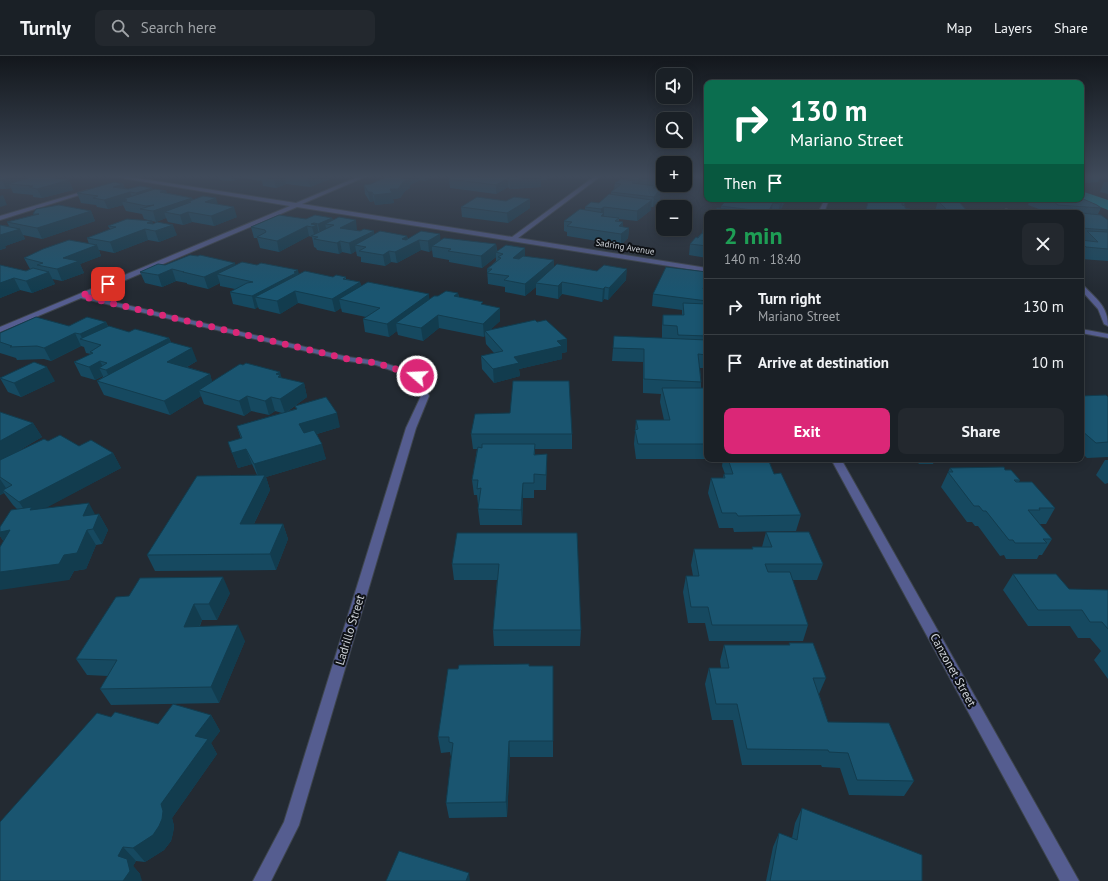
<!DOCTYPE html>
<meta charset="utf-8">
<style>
:root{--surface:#1a2026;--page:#23282e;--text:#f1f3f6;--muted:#9fa3a7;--line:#383e43;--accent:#db2777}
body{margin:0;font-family:"PT Sans",sans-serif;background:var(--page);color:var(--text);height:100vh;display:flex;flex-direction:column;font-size:15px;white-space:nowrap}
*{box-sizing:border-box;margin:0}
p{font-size:13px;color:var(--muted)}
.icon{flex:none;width:22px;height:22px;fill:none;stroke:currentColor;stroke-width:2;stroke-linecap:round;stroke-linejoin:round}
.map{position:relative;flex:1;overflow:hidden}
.side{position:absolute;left:704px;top:154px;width:380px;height:252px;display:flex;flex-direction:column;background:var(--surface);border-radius:8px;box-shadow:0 2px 10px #0003,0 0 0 1px var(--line)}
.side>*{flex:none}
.hud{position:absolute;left:704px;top:24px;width:380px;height:122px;border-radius:8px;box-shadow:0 2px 10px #0003,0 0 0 1px var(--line);background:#0b6e4f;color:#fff;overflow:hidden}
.buttons{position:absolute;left:656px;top:12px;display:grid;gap:8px}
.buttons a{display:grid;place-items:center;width:36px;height:36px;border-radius:8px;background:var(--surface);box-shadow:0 2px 10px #0003,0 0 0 1px var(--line);font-size:20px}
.pin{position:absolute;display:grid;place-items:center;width:34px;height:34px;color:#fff;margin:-17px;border-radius:8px;box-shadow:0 2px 6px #0006}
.me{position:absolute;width:44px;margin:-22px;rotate:289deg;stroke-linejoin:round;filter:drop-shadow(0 0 3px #0008)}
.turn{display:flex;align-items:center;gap:14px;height:84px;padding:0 20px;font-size:18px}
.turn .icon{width:52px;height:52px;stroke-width:2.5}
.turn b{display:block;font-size:28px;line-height:34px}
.then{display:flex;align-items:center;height:38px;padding:0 20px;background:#0003;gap:8px;font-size:15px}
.round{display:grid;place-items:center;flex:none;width:42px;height:42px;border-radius:8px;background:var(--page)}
.head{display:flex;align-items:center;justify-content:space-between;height:68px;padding:0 20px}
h1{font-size:24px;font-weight:700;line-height:30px;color:#1e9e55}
.button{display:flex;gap:8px;margin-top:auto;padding:8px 20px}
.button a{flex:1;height:46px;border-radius:8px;background:var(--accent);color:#fff;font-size:16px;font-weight:700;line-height:46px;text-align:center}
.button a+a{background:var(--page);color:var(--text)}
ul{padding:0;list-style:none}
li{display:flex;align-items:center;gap:12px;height:56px;padding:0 20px;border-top:1px solid var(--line)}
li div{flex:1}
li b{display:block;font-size:15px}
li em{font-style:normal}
header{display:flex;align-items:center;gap:24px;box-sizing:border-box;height:56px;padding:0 20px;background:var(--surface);border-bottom:1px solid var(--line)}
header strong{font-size:19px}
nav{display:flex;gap:22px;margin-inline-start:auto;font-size:14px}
.search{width:280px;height:36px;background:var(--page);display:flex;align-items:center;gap:10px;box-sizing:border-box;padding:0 14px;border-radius:8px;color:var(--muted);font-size:15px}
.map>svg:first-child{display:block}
.water{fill:#048798}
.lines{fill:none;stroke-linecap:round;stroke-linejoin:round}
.minor-casing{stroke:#3e454d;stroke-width:2}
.minor{fill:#555d90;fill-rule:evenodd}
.wall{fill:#164960;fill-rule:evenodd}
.shaded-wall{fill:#123c4e}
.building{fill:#1a5570;stroke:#123c4e}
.route{stroke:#db2777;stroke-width:7;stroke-dasharray:0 12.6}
.labels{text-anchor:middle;stroke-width:4;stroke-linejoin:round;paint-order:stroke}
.far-street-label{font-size:9px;fill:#ced2d8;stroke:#0f1216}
.near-street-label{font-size:12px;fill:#ced2d8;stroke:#0f1216}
</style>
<header>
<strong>Turnly</strong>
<div class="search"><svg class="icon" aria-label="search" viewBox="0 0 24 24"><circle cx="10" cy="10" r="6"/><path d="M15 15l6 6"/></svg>Search here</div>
<nav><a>Map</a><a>Layers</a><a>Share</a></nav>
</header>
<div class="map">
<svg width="1108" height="825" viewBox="0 0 1108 825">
<rect width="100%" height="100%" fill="#232a32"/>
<path class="water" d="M1081,135L1108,144V154L1081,143Z"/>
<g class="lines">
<defs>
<path id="minor" d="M110,120H123L296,147L360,120H367L302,148L512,181L595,120H601L518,182L707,212V216L297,151L88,240L348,301L377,305L420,318L429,340L416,372L299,769L271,825H253L284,766L406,372L421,340L413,322L376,309L348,305L81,242L0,276V271L290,150Z
M88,134L92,135L0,164V160Z
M825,143H829L824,157H818Z
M1006,153L1008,154L1010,157H1004L1003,155Z
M1081,228L1083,229C1096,243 1108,250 1108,270L1104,268L1098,253L1081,234Z
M1081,273L1108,278V282L1081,277Z
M831,403H841L1079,825H1060Z"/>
</defs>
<use href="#minor" class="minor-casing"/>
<use href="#minor" class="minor"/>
</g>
<path class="wall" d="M0,120H60L61,123L69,124L73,134L42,142L33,141V139L13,137L11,132L6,133H0Z
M219,120H329L330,123L310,131L286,128L276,132L263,130L262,125L242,122L232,125L220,124Z
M386,120H434L425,125L420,124L410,129V132L405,135L400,142L393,143L394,147L375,149L374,145L370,146L365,138L364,129L371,128L386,122Z
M453,120H511V121L519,120H552L546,124H541V131L510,133L508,131L496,138L450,132L449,123Z
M663,120V129H676L672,132L665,131L663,134H660V143L653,151H651V154L637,165L619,163V166L623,171L629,172L628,182L621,189L567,180V176L564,175V165L585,154V151L599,147L611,139V136L614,133L615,127L623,123V122Z
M1081,120H1101L1098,126L1083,127L1081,126Z
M1104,126H1108V138L1100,136Z
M123,128L125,133H128L152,132L153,134L166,135L167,137L192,142L193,144L218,149L237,161L214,170L192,166L183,169L168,166L166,162L156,166L144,163L142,158L126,155L123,149L108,153L97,151L96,149L81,147L77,137Z
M530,143V152L508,167L462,161L461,151Z
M728,143H787L782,151L779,157H713L721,152V150Z
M869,143H912L911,147L905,146L904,150L905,152L909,157H865Z
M1003,143H1021L1020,145L1004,144Z
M1030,143H1081L1101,152L1098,158L1108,164V205L1081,203V184H1082L1083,183H1081V157H1050L1028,149Z
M938,145L969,157H937L935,155Z
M91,155L95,165L42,183L23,179L25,183L5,190L6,192L0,194V169L9,170L7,166L34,159L33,158Z
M332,162L333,164L357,174V175H374V179L407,180L408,183L440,178V184L496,188L497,195L525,192V200L554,211L626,224L608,244L604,243L602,246L562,238L558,243L536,239V231L525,240L505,236V231L488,228L487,213L496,205V201L482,212L449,206V204L433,201L432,194L429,196L421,194L397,207L391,206L385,210L361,206V201L357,200L356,195L351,198L342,196L339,198L317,194L316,192L314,191L312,181L309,180L279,196L260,192L257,182H254L251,171L306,163Z
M707,164V202L689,199L690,188L702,177L704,168Z
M152,165L153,168L177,179L159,186L148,184L114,197L99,194L101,200L80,208L84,217L62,225L52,223L55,228L32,237L20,234L0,242V209L26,215L30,213L24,202L89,188L87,182L110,173L108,170Z
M165,209H235L299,218L333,221H346V223L360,226L361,230L429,238V243L458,237L459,241L484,249L500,265L491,273L567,296L562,297V303L519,313L520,320L494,327L482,313L481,300L494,297L486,288L485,279L484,281L439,272L423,285L398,279L397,275L389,281L365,276L363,263L366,261L342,256L341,252L335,256L298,247L280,258L259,253L258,251L255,253L233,248L230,236L235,233L220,230V227L208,233L187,228V227L176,225L162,231L145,227L140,216Z
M707,216V224L705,234H707V312H700L701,326V332H707V403H636L634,388L636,364H664L660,346L661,338L643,337V306L612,305L613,292L662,282V271L663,259H682V254L652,250L653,238Z
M106,266L108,270L129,276L169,282L171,286L197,305L187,311L210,318L212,326L282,322L304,327L307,341L296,349L340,371L317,378L326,403L266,421L270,434L254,468H283L288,483L276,514L155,515L147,499L257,419L252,408L238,412L228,386L241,383L237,370L282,357L275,355L269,359L251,355L244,360L204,348L201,340L170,359L104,339L97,325L103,321V320L95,324L81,320L74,306L91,298L86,297L84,291L81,290L51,305L44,303L17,304L16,302L0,297V277ZM295,350L296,353L288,355Z
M0,322L55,325L21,341L8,336Z
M1081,340L1108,341V401L1087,402L1081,396Z
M0,356L33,367L42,381L13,398L48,385L79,390L113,397L121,412L45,452L95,459L99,458L108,474L102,488L96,489L86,513L74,515L69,524L0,491L4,486L0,480L17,453L13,449L4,437L0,439Z
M471,378H572V393H535V399L547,398L546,434H534V442H523L522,469H480L478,453L479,448H478L477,439H474L472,424L477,393H473Z
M723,403H768L774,418L801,459L796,475L734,476L733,472H719L708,437L711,422H723L724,418H725L722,410Z
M915,403H935L933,408H919Z
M1105,404H1108V427L1105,428L1096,419Z
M950,412L1005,414L1020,424L1019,426L1055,452L1046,468H1039L1052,483L1042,499H1039L1037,503H1006L1004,499L1000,500L978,470H975L972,466H967L941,431Z
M766,476L823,508L817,524H792L808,569L803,585H709L705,567H688L683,536L686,520H693L691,509L694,493H752V491H762Z
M577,477L581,574L580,590H494L493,574L497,524H454L452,508Z
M1013,518L1069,533L1108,534V623L1094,604L1101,595L1090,582H1078L1070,570H1028L1003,534Z
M230,537L217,564H202L200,570L245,585L219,647L111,649L100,633L108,620L87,619L76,603L116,541Z
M789,587L826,622L819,638L828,666L914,725L904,740L849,739L840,712L822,711L821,709H742L733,664H712L705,628L709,612H721L720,605L724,589H789Z
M529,608V610H553V701H510L507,761L449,762L446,747L451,701L450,696L441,697L438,681L458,613Z
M211,659L220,675L211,687L217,698L172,762L174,770L173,777L171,785L164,794L145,806L136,805L133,810L140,818L0,825L111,661L158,668Z
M802,752L922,825H766L773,791L779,777L792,782L795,767Z"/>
<path class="shaded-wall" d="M6,120H26L29,127L8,128L11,132L6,133L2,124Z
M60,120L63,126L69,124L73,134L42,142L37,133L46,121Z
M231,120H242V122L232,125Z
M266,120H285L286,128L276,132L274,123Z
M312,120H329L330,123L310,131L308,122Z
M408,120H420V124L410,129V132L405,135L400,142L393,143L394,147L375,149L374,139L390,133L407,124V121Z
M425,120H434L425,125Z
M508,120H511V124L541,121V131L510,133V124Z
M546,120H552L546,124Z
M508,122V131L496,138V129Z
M640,122V131L637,133L638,124Z
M123,128L127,137L130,136L134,146L123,143L124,146L122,145L123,149L108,153L104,144L113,131Z
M663,129H666L665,131L663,134Z
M672,129H676L672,132Z
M152,132L155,142L140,147L136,137Z
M660,133V143L653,151L654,141Z
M166,135L169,144L160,136Z
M368,136H372L374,145L370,146Z
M3,139L7,149L0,151V140Z
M192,142L195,151L191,146H187L190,153L164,156L166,162L156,166L153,155H148L146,150Z
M216,142L219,152L205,146Z
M530,143V152L508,167L507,157Z
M783,143L781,153L778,157L780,148Z
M784,143H787L782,151Z
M652,144L651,154L637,165V155Z
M773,147L771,157H768V156Z
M234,151L237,161L214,170L211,160Z
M604,151V167L601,163V153Z
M91,155L95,165L42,183L37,172Z
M188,156L192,166L183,169L180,159Z
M332,162L334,169L325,168L327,175L320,178L318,168Z
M356,164L357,174L342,182L340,172Z
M152,165L156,175L173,169L177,179L159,186L155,175L147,167Z
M623,166V177L629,172L628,182L621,189V178L619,170Z
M314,167V170L317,169L319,179L315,181L311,168Z
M307,170L309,180L279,196L277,185Z
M20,173L25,183L5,190L6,192L0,194V179Z
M145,173L148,184L114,197L110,186Z
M374,175L375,185L355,189L356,195L351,198L349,187Z
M440,178L441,189L432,190V194L429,196L428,185Z
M407,180L408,189L419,184L421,194L397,207L395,196L402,183Z
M340,185L342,196L339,198L337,187Z
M496,188L497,197L496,196V201L482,212L481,200Z
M97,189L101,200L80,208L84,217L62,225L57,213L63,202Z
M525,192V203L513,202Z
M389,195L391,206L385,210L383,199Z
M554,204V216L536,227V231L525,240V228Z
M235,207L238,218H217L220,227L208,233L204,221Z
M172,213L176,225L162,231L158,219Z
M627,213L626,224L608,244L609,232Z
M298,214L301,226L255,241L258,251L255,253L252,240Z
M49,216L55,228L32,237L26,225Z
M707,220V228L701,245L703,233Z
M14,222L20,234L0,242V227Z
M360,226L363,238L339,243L341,252L335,256L332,243Z
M562,226V238L558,243V230Z
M605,231L604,243L602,246L603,233Z
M295,235L298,247L280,258L277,245Z
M458,237L459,249L454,240Z
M429,238L430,250L396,267L397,275L389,281L387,268Z
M500,252V265L487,277L485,275V279L484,281L483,268Z
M438,259L439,272L423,285L421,272Z
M106,266L112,279L83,284L80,278Z
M75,277L81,290L51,305L44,292Z
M169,282L174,295L112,328L106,314Z
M567,283V296L562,297V303L519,313L520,320L494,327L493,313L514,301L557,285Z
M192,292L197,305L172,319L167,306Z
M100,305L104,313L99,312L103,320L95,324L89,311Z
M47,311L55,325L21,341L14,327Z
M280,316L284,330L276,318Z
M210,318L214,332L199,334L201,340L170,359L164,345Z
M304,327L307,341L285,357L280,343Z
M247,340L251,355L244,360L239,345Z
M271,341L275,355L269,359L265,345Z
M337,357L340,371L303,382L299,368Z
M33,367L42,381L0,405V385Z
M322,388L326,403L266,421L270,434L246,484L240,468L259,423L254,408Z
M246,393L252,408L238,412L232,397Z
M113,397L121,412L29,461L19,446Z
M0,423L8,435L3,434L4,437L0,439Z
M523,427V442L522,469L521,454Z
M89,447L97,462L99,458L108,474L102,488L93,473L83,460Z
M283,468L288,483L276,514L270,498Z
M10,474L8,492L0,480V476Z
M87,474L96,489L86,513L74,515L69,524L0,534V516L64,499Z
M223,521L230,537L217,564L209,548Z
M194,548L202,564L192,586L184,571Z
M238,569L245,585L219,647L211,631Z
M211,659L220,675L211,687L217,698L172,762L174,770L173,777L171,785L164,794L145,806L133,792L161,748L195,680Z
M509,685L510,701L507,761L506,746Z
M123,791L136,805L133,810L140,818L142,825H123L118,800Z
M469,817L470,825H466Z"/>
<path class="building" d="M0,120H16L2,124H0Z
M27,120H46V121L69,124L37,133L29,131L33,130L8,128L31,121Z
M261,120H280L274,123L260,121Z
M296,120H312L308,122Z
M388,120L409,123L403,126L398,133H390L392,137L374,139L372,136H368L364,129L371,128Z
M453,120H471L478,121L479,120H510L508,122L523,120H540L541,121L510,124L508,122L496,129L449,123Z
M626,120H663V124L640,122L638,124L623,122Z
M621,123L635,125L632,127L656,130L653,132L660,133L654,141L611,136L621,128L615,127Z
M114,126L123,128L113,131L128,133L140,130L152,132L136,137L130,136L104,144L93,142L98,140L77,137Z
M155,133L166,135L160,136L192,142L153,155L140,153L154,149L146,150L122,145L127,144L123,143Z
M609,138L652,144L637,155L604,151L601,153L585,151L591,146L599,147Z
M203,140L216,142L205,146L234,151L211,160L188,156L180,159L164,156L191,146H187Z
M477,141L506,145L514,141L530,143L507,157L461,151Z
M1081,142L1097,149L1101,152L1058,149L1054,146L1044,143H1081Z
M728,143H783L780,148L773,147L768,156L721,150Z
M869,143H903V144H905V147L902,146V149L905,150V152L910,153L909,157L887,155V156L892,157H865Z
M938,145L959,146L969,157H950Z
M59,149L91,155L37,172L7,166L39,158H33L36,153Z
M717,152L756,157H713Z
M580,153L604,157L601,160L619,162L615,165L623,166L619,170L629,172L621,178L567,170L572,166L564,165Z
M1057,156L1075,157H1058Z
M1081,157L1101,159L1108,164V174L1081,172Z
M279,159L306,163L315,159L332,162L318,168L314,167L311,168L317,169L312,171L307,170L277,185L257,181L266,176L265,174L251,171Z
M339,161L356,164L340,172L360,175L364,173L374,175L349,187L340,185L337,187L314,183L318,181L311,180L334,169L325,168Z
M127,163L152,165L147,167L153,168L157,166L173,169L155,175L145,173L110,186L87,182L116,171L108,170Z
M707,164V169L704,168Z
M0,169L20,173L0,179Z
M380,175L407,180L402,183L406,184L421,175L440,178L428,185L419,184L395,196L389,195L383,199L359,195L366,191L355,189Z
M1087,175L1108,176V193L1086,191L1081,186V184L1098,186Z
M702,177L707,178V190L690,188L696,181L698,182Z
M444,182L496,188L481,200L448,195L451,193L432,190Z
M69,184L97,189L63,202L79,205L57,213L37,209L43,207L24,202L43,193Z
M506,189L525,192L513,202L519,203L523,200L554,204L525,228L504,224L509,220L487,217L492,213H487L501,202L498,201L503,198L496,196Z
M190,199L198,200L200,199L235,207L204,221L183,216H184L172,213L158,219L140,216L158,208L165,209Z
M242,206L257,209L261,207L298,214L294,216L296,217L252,240L230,236L247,227L253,226L217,218Z
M557,208L597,215L604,209L627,213L609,232L605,231L603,233L562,226L558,230L536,227Z
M0,209L26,215L33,212L49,216L26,225L14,222L0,227Z
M666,211L707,216V220L703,233L707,234V245L653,238Z
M305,215L333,221L336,219L346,221L343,223L360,226L332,243L295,235L277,245L255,241Z
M368,226L429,238L387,268L363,263L380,252L339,243Z
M446,235L458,237L454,240L483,246L481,248L500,252L483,268L438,259L421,272L396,267L434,240H438Z
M683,247L707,248V280L678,279L677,270L663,269V259H684Z
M36,261L69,270L87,261L106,266L80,278L75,277L44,292L37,290L10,291L12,290L0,286V277Z
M535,264L537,266L546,264L567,283L557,285L562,290L514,301L519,307L493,313L481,300L503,295L485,275Z
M109,270L129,276L135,273L169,282L106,314L99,312L107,307L100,305L89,311L74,306L93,297L90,296L101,289L80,283Z
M614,280L707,284V299L698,298L701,326L644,323V293L613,292Z
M170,286L192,292L167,306L210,318L164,345L97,325Z
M34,306L47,311L14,327L0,322Z
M246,307L280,316L276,318L280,319L278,321L304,327L280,343L271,341L265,345L247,340L239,345L199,334L240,308L243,309Z
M513,325H569L572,378H471L475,358L510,357Z
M662,332H707V388H638L635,374L638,373L636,364H670Z
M1106,339L1108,341V386L1096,387L1081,374V340Z
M326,341L337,357L299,368L304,377L314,374L322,388L254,408L246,393L232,397L228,386L242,382L237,370L297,353L295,350Z
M0,356L33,367L0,385Z
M60,379L79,390L91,384L113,397L19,446L3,434L12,429L0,421V404L44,383L48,385Z
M482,388H535L534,399L547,398L546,419L534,418V427H523L521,454L478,453L481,432L477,433L478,424H472L478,391L482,392Z
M728,403H768L774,418L781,417L801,459L738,460L736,457H722L711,422H725L724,418H733Z
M1004,411L1005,414H1011L1020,424H1014L1016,426H1032L1055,452H1039L1040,454H1028L1052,483H1043L1047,487H1015L1013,484H1009L986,455H983L979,450H974L948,416H953L950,412Z
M265,419L240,468H283L270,498L147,499L197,420Z
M89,447L83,460L99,458L93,473L87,474L77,497L64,499L59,508L0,516V491L10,474L0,476V471L11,454L32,451L30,454Z
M766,476H809L823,508H765L768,516H790L808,569H712L708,551H691L686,520H699L694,493H753L752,491H772Z
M457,477H577L581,574H493L499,508H452Z
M1013,518H1056L1069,533L1108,534V573L1102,566H1090L1082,554H1038Z
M223,521L209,548H194L184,571L238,569L211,631L100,633L117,604L76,603L116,541L129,540L140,522Z
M789,587H813L826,622H813L828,666L889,667L914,725L857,724L848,697L829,696L828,694L747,693L737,648H716L709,612H729L724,589H790Z
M529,608V610H553V685H509L506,746L446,747L453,687L449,686V681H438L448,613H458L459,609Z
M173,648L211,659L195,680L208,683L161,748L163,755L162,763L159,770L153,779L133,792L123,791L118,800L127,803L130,815L123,825H0V766L97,657L111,661L115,656L158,668Z
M802,752L922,799V825H770L779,777L797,784Z
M399,795L469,817L466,825H386Z"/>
<linearGradient id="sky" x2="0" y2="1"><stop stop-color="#13171c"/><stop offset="0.51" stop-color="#3f4a5a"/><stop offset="1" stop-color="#3f4a5a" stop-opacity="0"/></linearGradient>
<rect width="1108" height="236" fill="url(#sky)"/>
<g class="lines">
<path class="route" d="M108,228L81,240L348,303L377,307L417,320"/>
</g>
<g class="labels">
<g class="far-street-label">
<text transform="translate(625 191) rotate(9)" y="3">Sadring Avenue</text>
</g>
<g class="near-street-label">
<text transform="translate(350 574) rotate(-73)" y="4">Ladrillo Street</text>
<text transform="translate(953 614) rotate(61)" y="4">Canzonet Street</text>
</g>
</g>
</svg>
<div class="buttons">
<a><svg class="icon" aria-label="sound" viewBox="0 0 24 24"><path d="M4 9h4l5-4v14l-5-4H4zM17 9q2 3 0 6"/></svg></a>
<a><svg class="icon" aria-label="search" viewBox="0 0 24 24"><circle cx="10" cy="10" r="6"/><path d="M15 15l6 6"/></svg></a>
<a>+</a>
<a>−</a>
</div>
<div class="pin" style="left:108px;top:228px;background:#d93025"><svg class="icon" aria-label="arrive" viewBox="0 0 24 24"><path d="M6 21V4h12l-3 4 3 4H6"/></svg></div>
<svg class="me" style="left:417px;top:320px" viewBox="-20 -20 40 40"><circle r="17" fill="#db2777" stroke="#fff" stroke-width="3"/><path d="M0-11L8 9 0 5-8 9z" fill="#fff"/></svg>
<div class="hud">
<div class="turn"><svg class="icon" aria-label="right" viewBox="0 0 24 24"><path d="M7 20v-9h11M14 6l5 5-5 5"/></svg><div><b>130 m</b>Mariano Street</div></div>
<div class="then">Then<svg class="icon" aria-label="arrive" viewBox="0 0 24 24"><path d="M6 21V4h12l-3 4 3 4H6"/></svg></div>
</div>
<section class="side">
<div class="head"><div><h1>2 min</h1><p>140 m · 18:40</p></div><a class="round"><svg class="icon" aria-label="close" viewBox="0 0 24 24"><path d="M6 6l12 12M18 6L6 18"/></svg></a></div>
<ul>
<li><svg class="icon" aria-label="right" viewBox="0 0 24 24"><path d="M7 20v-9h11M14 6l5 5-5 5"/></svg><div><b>Turn right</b><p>Mariano Street</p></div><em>130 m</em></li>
<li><svg class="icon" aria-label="arrive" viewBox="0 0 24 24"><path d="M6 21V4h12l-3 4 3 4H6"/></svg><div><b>Arrive at destination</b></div><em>10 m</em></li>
</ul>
<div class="button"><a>Exit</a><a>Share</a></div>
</section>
</div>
